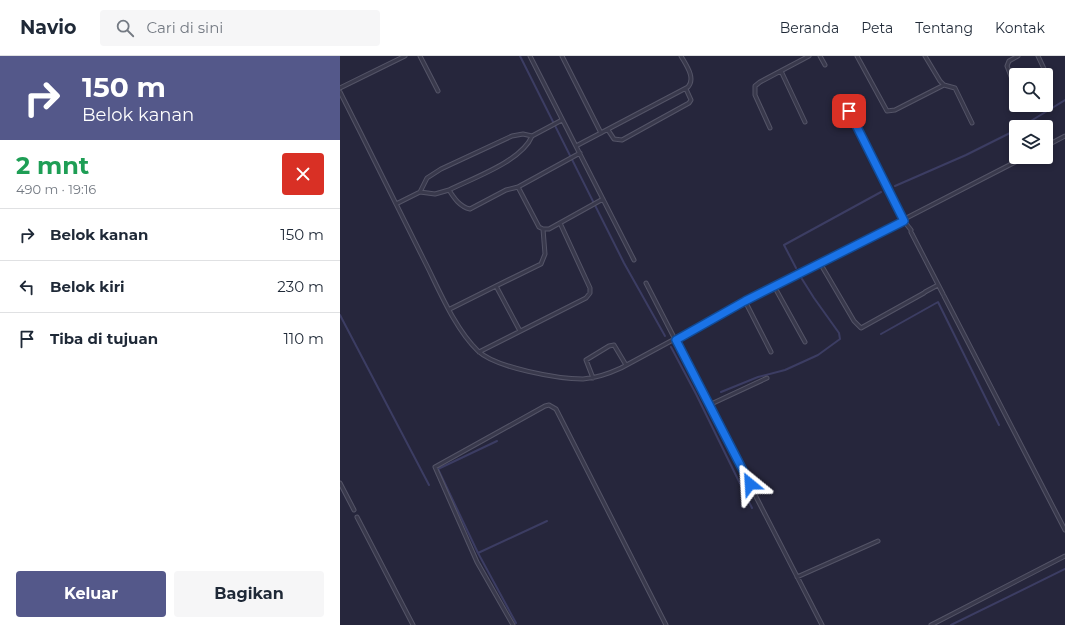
<!DOCTYPE html>
<html lang="id">
<meta charset="utf-8">
<style>
:root{--surface:#fff;--page:#f6f6f7;--text:#1f2937;--muted:#747a83;--line:#e0e1e3;--accent:#54588a}
body{margin:0;font-family:Montserrat,sans-serif;background:var(--page);color:var(--text);height:100vh;display:flex;flex-direction:column;font-size:15px;white-space:nowrap}
*{box-sizing:border-box;margin:0}
p{font-size:13px;color:var(--muted)}
.icon{flex:none;width:22px;height:22px;fill:none;stroke:currentColor;stroke-width:2;stroke-linecap:round;stroke-linejoin:round}
.map{position:relative;flex:1;overflow:hidden}
.details{display:flex;flex-direction:column;background:var(--surface);width:340px}
.details>*{flex:none}
.banner{background:#54588a;color:#fff;overflow:hidden}
.controls{position:absolute;left:669px;top:12px;display:grid;gap:8px}
.controls a{display:grid;place-items:center;width:44px;height:44px;border-radius:4px;background:var(--surface);box-shadow:0 2px 6px #0003;font-size:20px}
.pin{position:absolute;display:grid;place-items:center;width:34px;height:34px;color:#fff;margin:-17px;border-radius:8px;box-shadow:0 2px 6px #0006}
.me{position:absolute;width:44px;margin:-22px;rotate:333deg;stroke-linejoin:round;filter:drop-shadow(0 0 3px #0008)}
.turn{display:flex;align-items:center;gap:14px;height:84px;padding:0 16px;font-size:18px}
.turn .icon{width:52px;height:52px;stroke-width:2.5}
.turn b{display:block;font-size:28px;line-height:34px}
.round{display:grid;place-items:center;flex:none;width:42px;height:42px;border-radius:4px;background:var(--page)}
.summary{display:flex;align-items:center;justify-content:space-between;height:68px;padding:0 16px}
h1{font-size:24px;font-weight:700;line-height:30px;color:#1e9e55}
.action{display:flex;gap:8px;margin-top:auto;padding:8px 16px}
.action a{flex:1;height:46px;border-radius:4px;background:var(--accent);color:#fff;font-size:16px;font-weight:700;line-height:46px;text-align:center}
.action a+a{background:var(--page);color:var(--text)}
ul{padding:0;list-style:none}
li{display:flex;align-items:center;gap:12px;height:52px;padding:0 16px;border-top:1px solid var(--line)}
li div{flex:1}
li b{display:block;font-size:15px}
li em{font-style:normal}
header{display:flex;align-items:center;gap:24px;box-sizing:border-box;height:56px;padding:0 20px;background:var(--surface);border-bottom:1px solid var(--line)}
header strong{font-size:19px}
nav{display:flex;gap:22px;margin-inline-start:auto;font-size:14px}
.search{width:280px;height:36px;background:var(--page);display:flex;align-items:center;gap:10px;box-sizing:border-box;padding:0 14px;border-radius:4px;color:var(--muted);font-size:15px}
main{display:flex;flex:1;min-height:0}
.map>svg:first-child{display:block}
.lines{fill:none;stroke-linecap:round;stroke-linejoin:round}
.stream{stroke:#3c3d63;stroke-width:2}
.service-casing{stroke:#545467;stroke-width:5}
.service{stroke:#39394c;stroke-width:3}
.route-casing{stroke:#114b97;stroke-width:10}
.route{stroke:#1a73e8;stroke-width:7}
</style>
<header>
<strong>Navio</strong>
<div class="search"><svg class="icon" aria-label="search" viewBox="0 0 24 24"><circle cx="10" cy="10" r="6"/><path d="M15 15l6 6"/></svg>Cari di sini</div>
<nav><a>Beranda</a><a>Peta</a><a>Tentang</a><a>Kontak</a></nav>
</header>
<main>
<section class="details">
<div class="banner">
<div class="turn"><svg class="icon" aria-label="right" viewBox="0 0 24 24"><path d="M7 20v-9h11M14 6l5 5-5 5"/></svg><div><b>150 m</b>Belok kanan</div></div>
</div>
<div class="summary"><div><h1>2 mnt</h1><p>490 m · 19:16</p></div><a class="round" style="background:#d93025;color:#fff"><svg class="icon" aria-label="close" viewBox="0 0 24 24"><path d="M6 6l12 12M18 6L6 18"/></svg></a></div>
<ul>
<li><svg class="icon" aria-label="right" viewBox="0 0 24 24"><path d="M7 20v-9h11M14 6l5 5-5 5"/></svg><div><b>Belok kanan</b></div><em>150 m</em></li>
<li><svg class="icon" aria-label="left" viewBox="0 0 24 24"><path d="M17 20v-9H6M10 6l-5 5 5 5"/></svg><div><b>Belok kiri</b></div><em>230 m</em></li>
<li><svg class="icon" aria-label="arrive" viewBox="0 0 24 24"><path d="M6 21V4h12l-3 4 3 4H6"/></svg><div><b>Tiba di tujuan</b></div><em>110 m</em></li>
</ul>
<div class="action"><a>Keluar</a><a>Bagikan</a></div>
</section>
<div class="map">
<svg width="725" height="569" viewBox="0 0 725 569">
<rect width="100%" height="100%" fill="#26263c"/>
<g class="lines">
<path class="stream" d="M180,0L284,207L325,280
M681,71L725,44
M555,130L626,99L676,74
M456,212L444,189L541,136
M0,259L89,429
M541,278L598,246L659,369
M331,291L356,338L412,452
M381,336L418,321L445,314L478,299L500,283L499,277L474,242L462,223
M138,497L98,413L157,385
M176,567L138,497L207,465
M611,569L725,513"/>
<defs>
<path id="service" d="M80,0L98,35
M190,0L294,204
M222,0L261,77
M480,0L485,9
M517,0L547,55L555,54L604,29
M585,0L600,25L604,29L615,32L632,67
M698,0L707,19
M441,15L465,66
M0,32L65,0
M676,33L667,10L669,5L678,0
M0,36C28,91 55,146 83,202C98,231 114,272 138,295C156,312 219,323 243,323C257,322 268,318 281,312L405,245L685,101
M509,55L564,165L571,174
M430,72L415,39V30L420,26L469,0
M268,74L274,83L282,84L349,47L351,44L346,33
M236,90L348,31C356,22 346,9 341,0
M706,90L725,80
M240,97L178,131L199,171L203,173H209L263,143
M109,134C133,122 182,105 192,80L222,64
M80,136L87,122L101,113L172,80L183,78L192,80
M56,148L80,136L95,138L109,134C114,142 120,151 130,153L166,134L178,131
M571,176L603,238
M480,207L514,265L521,272L584,237
M306,227L482,569
M156,230L201,208L205,198L203,173
M434,230L465,286
M585,236L598,229
M604,240L725,474
M405,245L431,296
M110,253L156,230L180,275
M139,296L246,242L250,237V232L220,167
M253,322L246,304L269,290L274,289L286,309
M369,349L427,322
M0,427L14,454
M17,461L73,569
M457,521L538,485
M173,569L137,506L95,411L205,350L209,349L216,353L326,569
M591,569L725,500"/>
</defs>
<use href="#service" class="service-casing"/>
<use href="#service" class="service"/>
</g>
<g class="lines">
<defs>
<path id="route" d="M410,428L336,284L405,245L564,165L509,55"/>
</defs>
<use href="#route" class="route-casing"/>
<use href="#route" class="route"/>
</g>
</svg>
<div class="controls">
<a><svg class="icon" aria-label="search" viewBox="0 0 24 24"><circle cx="10" cy="10" r="6"/><path d="M15 15l6 6"/></svg></a>
<a><svg class="icon" aria-label="layers" viewBox="0 0 24 24"><path d="M12 4l9 5-9 5-9-5zM3 14l9 5 9-5"/></svg></a>
</div>
<div class="pin" style="left:509px;top:55px;background:#d93025"><svg class="icon" aria-label="arrive" viewBox="0 0 24 24"><path d="M6 21V4h12l-3 4 3 4H6"/></svg></div>
<svg class="me" style="left:410px;top:428px" viewBox="-20 -20 40 40"><path d="M0-17L14 15 0 8-14 15z" fill="#1a73e8" stroke="#fff" stroke-width="4"/></svg>
</div>
</main>
